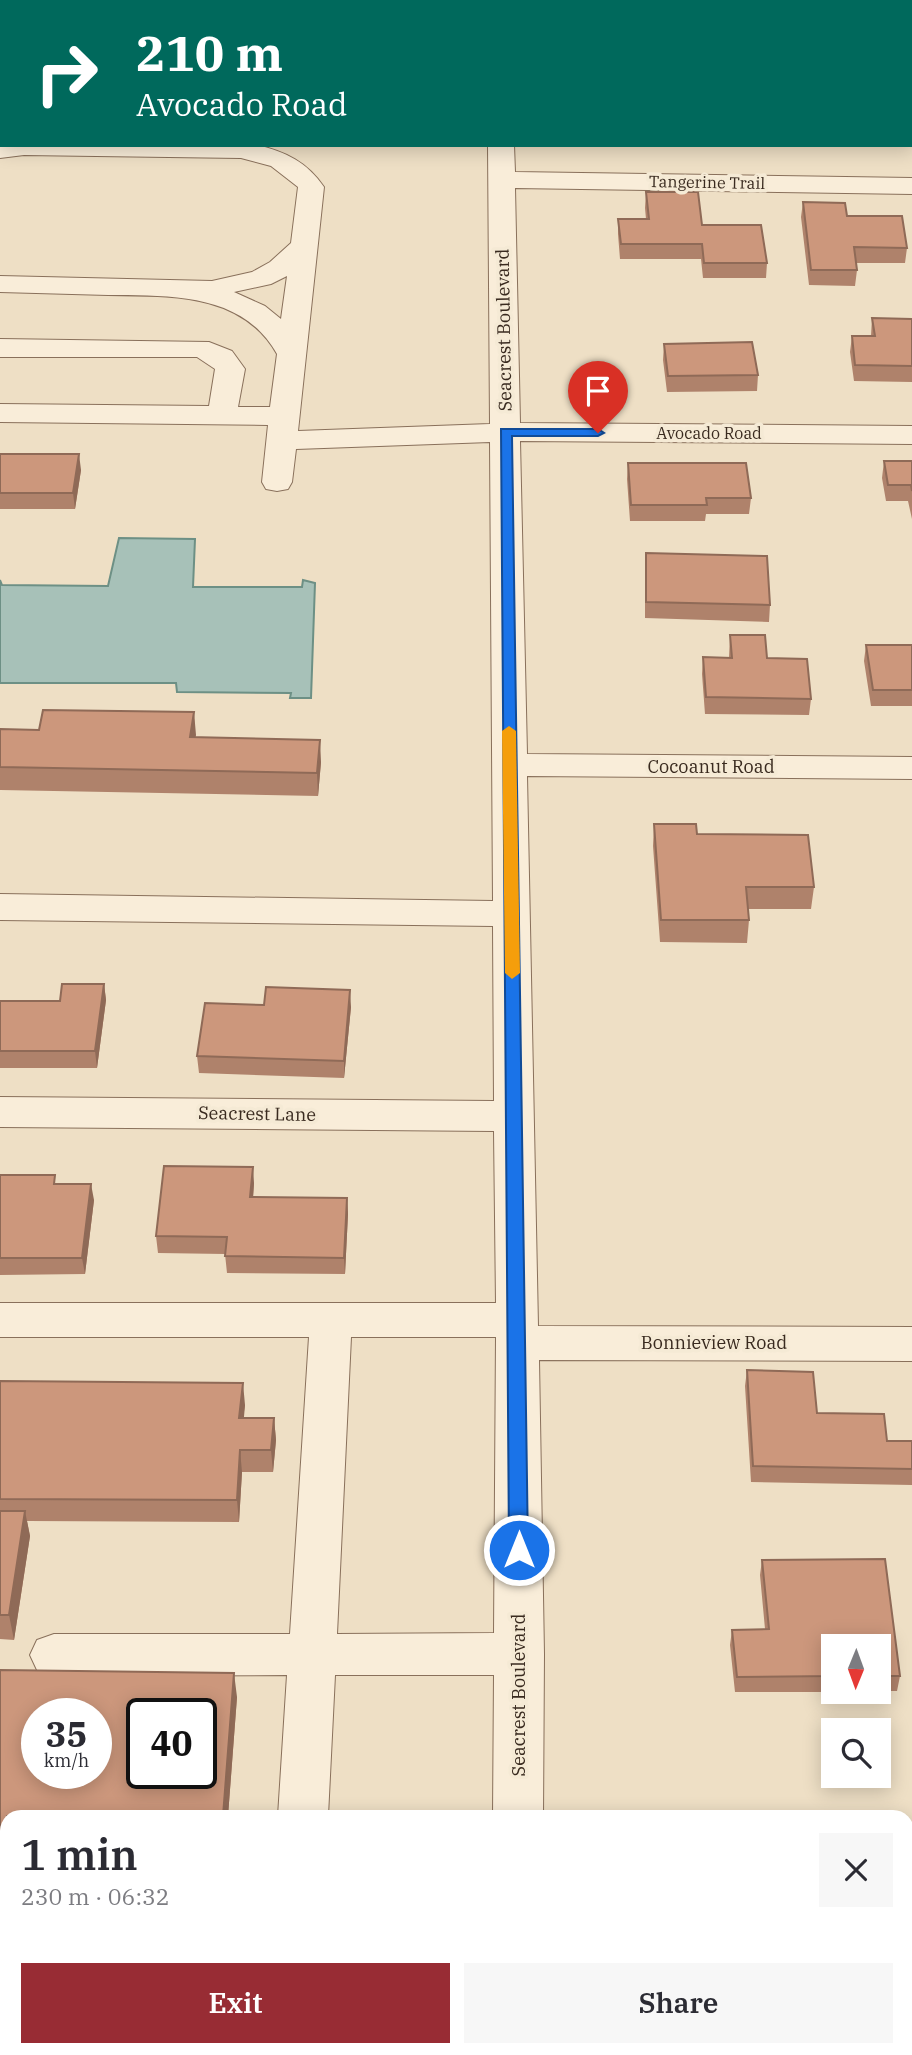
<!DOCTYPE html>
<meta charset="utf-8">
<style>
:root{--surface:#fff;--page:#f7f7f7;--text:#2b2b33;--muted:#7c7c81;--accent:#982c34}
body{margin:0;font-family:"IBM Plex Serif",serif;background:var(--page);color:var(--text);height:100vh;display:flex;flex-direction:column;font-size:26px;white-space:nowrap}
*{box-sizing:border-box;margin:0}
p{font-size:23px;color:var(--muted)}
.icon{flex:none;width:38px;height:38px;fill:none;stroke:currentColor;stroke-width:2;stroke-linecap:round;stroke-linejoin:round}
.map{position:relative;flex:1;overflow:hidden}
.side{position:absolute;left:0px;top:1810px;width:914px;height:247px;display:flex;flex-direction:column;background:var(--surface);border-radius:21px 21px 0 0;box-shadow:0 4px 18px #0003}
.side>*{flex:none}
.top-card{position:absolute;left:0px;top:0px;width:914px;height:147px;box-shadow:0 4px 18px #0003;background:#00695c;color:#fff;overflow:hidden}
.needle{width:46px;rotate:181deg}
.controls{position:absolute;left:821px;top:1634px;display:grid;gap:14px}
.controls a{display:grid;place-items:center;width:70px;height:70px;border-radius:0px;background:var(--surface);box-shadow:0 4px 18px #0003;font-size:35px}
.speed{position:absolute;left:21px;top:1698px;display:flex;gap:14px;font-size:35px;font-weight:700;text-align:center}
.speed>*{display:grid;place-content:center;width:91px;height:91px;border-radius:50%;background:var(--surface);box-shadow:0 4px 18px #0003;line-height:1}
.speed small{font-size:18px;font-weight:400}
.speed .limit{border:4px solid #111;border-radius:10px;background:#fff;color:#111}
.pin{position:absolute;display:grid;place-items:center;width:60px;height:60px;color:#fff;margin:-72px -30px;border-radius:50% 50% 50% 0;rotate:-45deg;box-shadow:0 0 7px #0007}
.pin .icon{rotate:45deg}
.me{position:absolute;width:77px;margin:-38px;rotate:0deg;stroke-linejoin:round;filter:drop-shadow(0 0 5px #0008)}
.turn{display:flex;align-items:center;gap:24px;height:147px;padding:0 21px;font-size:32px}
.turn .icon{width:91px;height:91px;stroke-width:2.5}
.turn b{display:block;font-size:49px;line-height:60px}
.round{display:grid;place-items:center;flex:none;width:74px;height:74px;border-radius:0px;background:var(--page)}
.head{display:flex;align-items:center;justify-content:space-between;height:119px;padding:0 21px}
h1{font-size:42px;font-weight:600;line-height:52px}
.primary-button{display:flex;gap:14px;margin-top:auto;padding:14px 21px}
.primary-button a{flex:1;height:80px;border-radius:0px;background:var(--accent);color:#fff;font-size:28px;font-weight:600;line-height:80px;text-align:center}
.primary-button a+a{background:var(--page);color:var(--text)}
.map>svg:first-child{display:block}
.water{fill:#a7c1b8;stroke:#6d9085;stroke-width:2}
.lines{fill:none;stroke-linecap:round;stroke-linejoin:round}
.minor-casing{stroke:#89705b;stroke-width:2}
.minor{fill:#f9edd9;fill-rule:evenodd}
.wall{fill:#af826b}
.shaded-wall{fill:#8f6a57}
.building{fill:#cc977c;stroke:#8f6a57;stroke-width:2;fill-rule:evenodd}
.route{fill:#1a73e8;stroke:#114b97;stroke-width:2}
.slow{fill:#f59e0b}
.labels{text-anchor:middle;stroke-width:7;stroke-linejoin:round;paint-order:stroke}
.far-street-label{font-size:16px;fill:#392a1f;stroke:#f5ead5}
.street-label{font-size:18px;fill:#392a1f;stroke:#f5ead5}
</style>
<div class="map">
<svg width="912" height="2055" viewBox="0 0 912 2055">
<rect width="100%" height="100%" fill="#eedfc5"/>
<path class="water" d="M119,538L195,539L193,587H302L303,580L315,583L311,698H290L291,693L177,692L176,683H0V580L2,585L108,586Z"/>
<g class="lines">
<defs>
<path id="minor" d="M488,0H512V2H488Z
M640,0H664L665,2H641Z
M733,0H757L758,2H734Z
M0,142L2,145H257C286,152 307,162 324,187L298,431L490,424L488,145H514L515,172L912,178V194L515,188L520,423L912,426V444L520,441L527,754L912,757V779L527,776L538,1326L912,1327V1361L539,1360L544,1654L543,1816H493L494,1675H335L328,1816H278L287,1675L54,1676L37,1670L30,1655L37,1640L54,1634H290L309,1337H0V1303H496L494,1131L0,1127V1097L494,1101L493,926L0,920V894L493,901L490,442L296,449L292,482L288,489L277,491L266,489L262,482L268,425L0,422V404L209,406L215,369L197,357H0V339L209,342L232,351L245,369L238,407H270L277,354C242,292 170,296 108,295C72,294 36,293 0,292V276L212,281L252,272L270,262L291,243L298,187L271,166L241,158L24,155L0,158ZM287,276L281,319L265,306L234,292L271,284ZM351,1337H496L494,1633L337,1634Z
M264,2049H316V2055H264Z
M489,2049H541V2055H489Z"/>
</defs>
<use href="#minor" class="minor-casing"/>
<use href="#minor" class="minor"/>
</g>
<path class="wall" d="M646,192L767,263L766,278H703L701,259H620L618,234V219H646L645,208Z
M803,202L847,216L907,248L905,263H856L857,270L855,286L809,285L801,217Z
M872,318L912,319V382L854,381L850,352L852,336H871Z
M664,344L758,375L757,391L667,392L663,360Z
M0,454L81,470L75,509H0Z
M884,461H912V519L908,501H886L882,478Z
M628,463L751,498L749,514H706L705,521H630L627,479Z
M646,553L770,605L769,622L645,618V570Z
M730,635L767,658L811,699L809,715L705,714L702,674L703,657L729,658Z
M866,645H912V706H871L864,661Z
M194,712L195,738L321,762L318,796L0,790V729L39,730Z
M654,824L697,834L814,887L811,909H748L749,920L747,943L660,942L653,846Z
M104,984L106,1000L97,1068H0V1001H60Z
M264,1005L351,1007L344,1078L199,1073L197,1056Z
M0,1175L57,1184L94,1200L85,1274L0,1275Z
M254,1183L253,1197L347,1198L348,1214L345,1274L227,1273L225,1254L158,1253L156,1236Z
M747,1370L817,1413L887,1441H912V1485L751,1482L745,1386Z
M0,1381L245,1405L243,1418H274L276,1440L273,1472H242L239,1522L27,1521L30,1536L14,1640L0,1639Z
M885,1559L900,1676L897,1691H878V1647H833V1692H735L730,1645L732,1630L765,1629L760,1575L762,1560Z
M0,1670L237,1697L228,1816H7V1851H0Z"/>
<path class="shaded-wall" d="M79,454L81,470L75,509L73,493Z
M194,712L196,735L192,760L190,737Z
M320,740L321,762L318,796L317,773Z
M104,984L106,1000L97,1068L95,1051Z
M350,990L351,1007L344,1078V1061Z
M253,1167L254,1183L252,1213L250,1197Z
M91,1184L94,1200L85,1274L82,1258Z
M347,1198L348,1214L345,1274L344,1258Z
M243,1383L245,1405L242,1440L239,1418Z
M274,1418L276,1440L273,1472L271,1450Z
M240,1450L242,1472L239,1522L237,1500Z
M25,1511L30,1536L14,1640L9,1615Z
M234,1673L237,1697L228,1816H223Z
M222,2049H226V2055H221Z"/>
<path class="building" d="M646,192H698L702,225H761L767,263H704L702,244H621L618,219H649Z
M803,202L845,203L847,216H902L907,248L854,247L857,270H811Z
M872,318L912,319V366L855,365L852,336H875Z
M752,342L758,375L668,376L664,344Z
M0,454H79L73,493H0Z
M884,461H912V491L911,485H888Z
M628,463H746L751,498H706L707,505H631Z
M646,553L767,556L770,605L646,602Z
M730,635H765L767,658L807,659L811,699L706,697L703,657L732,658Z
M866,645H912V690H873Z
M43,710L194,712L190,737L320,740L317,773L0,767V729L39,730Z
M654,824H696L697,834L808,835L814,887H746L749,920H661Z
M62,984H104L95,1051H0V1001H60Z
M266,987L350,990L344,1061L197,1056L205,1003L264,1005Z
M164,1166L253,1167L250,1197L347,1198L344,1258L225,1256L227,1237L156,1236Z
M0,1175H55L54,1184H91L82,1258H0Z
M747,1370L813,1372L817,1413L884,1414L887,1441H912V1469L753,1466Z
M0,1381L243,1383L239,1418H274L271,1450H240L237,1500L0,1499Z
M0,1511H25L9,1615H0Z
M885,1559L900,1676H878V1647H833V1676L737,1677L732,1630L769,1629L762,1560Z
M0,1670L234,1673L223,1816H7V1827H0ZM37,1713H96V1773H37ZM142,1713H201V1773H142Z
M0,1960H7V2049H222L221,2055H0Z"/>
<path class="route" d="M501,429H598L604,433L598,436H512L528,1550L526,1556H512L509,1550Z"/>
<path class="slow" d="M509,726L516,731L520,973L512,979L505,973L502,731Z"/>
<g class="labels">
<g class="far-street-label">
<text transform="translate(707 182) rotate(1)" y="6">Tangerine Trail</text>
<text x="709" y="439">Avocado Road</text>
</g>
<g class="street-label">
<text transform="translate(504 330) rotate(-91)" y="6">Seacrest Boulevard</text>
<text x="711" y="773">Cocoanut Road</text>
<text transform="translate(257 1114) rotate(1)" y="6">Seacrest Lane</text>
<text x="714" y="1349">Bonnieview Road</text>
<text transform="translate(519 1695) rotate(-90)" y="6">Seacrest Boulevard</text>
</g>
</g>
</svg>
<div class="controls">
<a><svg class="needle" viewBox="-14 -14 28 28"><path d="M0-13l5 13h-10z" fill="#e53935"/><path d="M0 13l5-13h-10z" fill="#7c7c81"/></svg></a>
<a><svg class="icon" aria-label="search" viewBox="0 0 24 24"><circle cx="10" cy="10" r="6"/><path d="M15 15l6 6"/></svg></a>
</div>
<div class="speed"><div>35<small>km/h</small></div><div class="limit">40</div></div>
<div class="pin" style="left:598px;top:433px;background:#d93025"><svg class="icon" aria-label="arrive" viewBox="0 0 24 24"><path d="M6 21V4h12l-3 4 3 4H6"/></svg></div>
<svg class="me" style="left:519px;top:1550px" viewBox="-20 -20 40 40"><circle r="17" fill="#1a73e8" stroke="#fff" stroke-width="3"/><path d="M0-11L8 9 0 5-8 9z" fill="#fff"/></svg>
<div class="top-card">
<div class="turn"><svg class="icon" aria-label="right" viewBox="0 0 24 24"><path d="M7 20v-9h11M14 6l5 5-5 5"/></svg><div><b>210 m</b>Avocado Road</div></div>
</div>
<section class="side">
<div class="head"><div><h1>1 min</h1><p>230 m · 06:32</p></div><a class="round"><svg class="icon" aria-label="close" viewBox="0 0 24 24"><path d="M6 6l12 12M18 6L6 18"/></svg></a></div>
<div class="primary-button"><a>Exit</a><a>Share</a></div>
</section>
</div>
